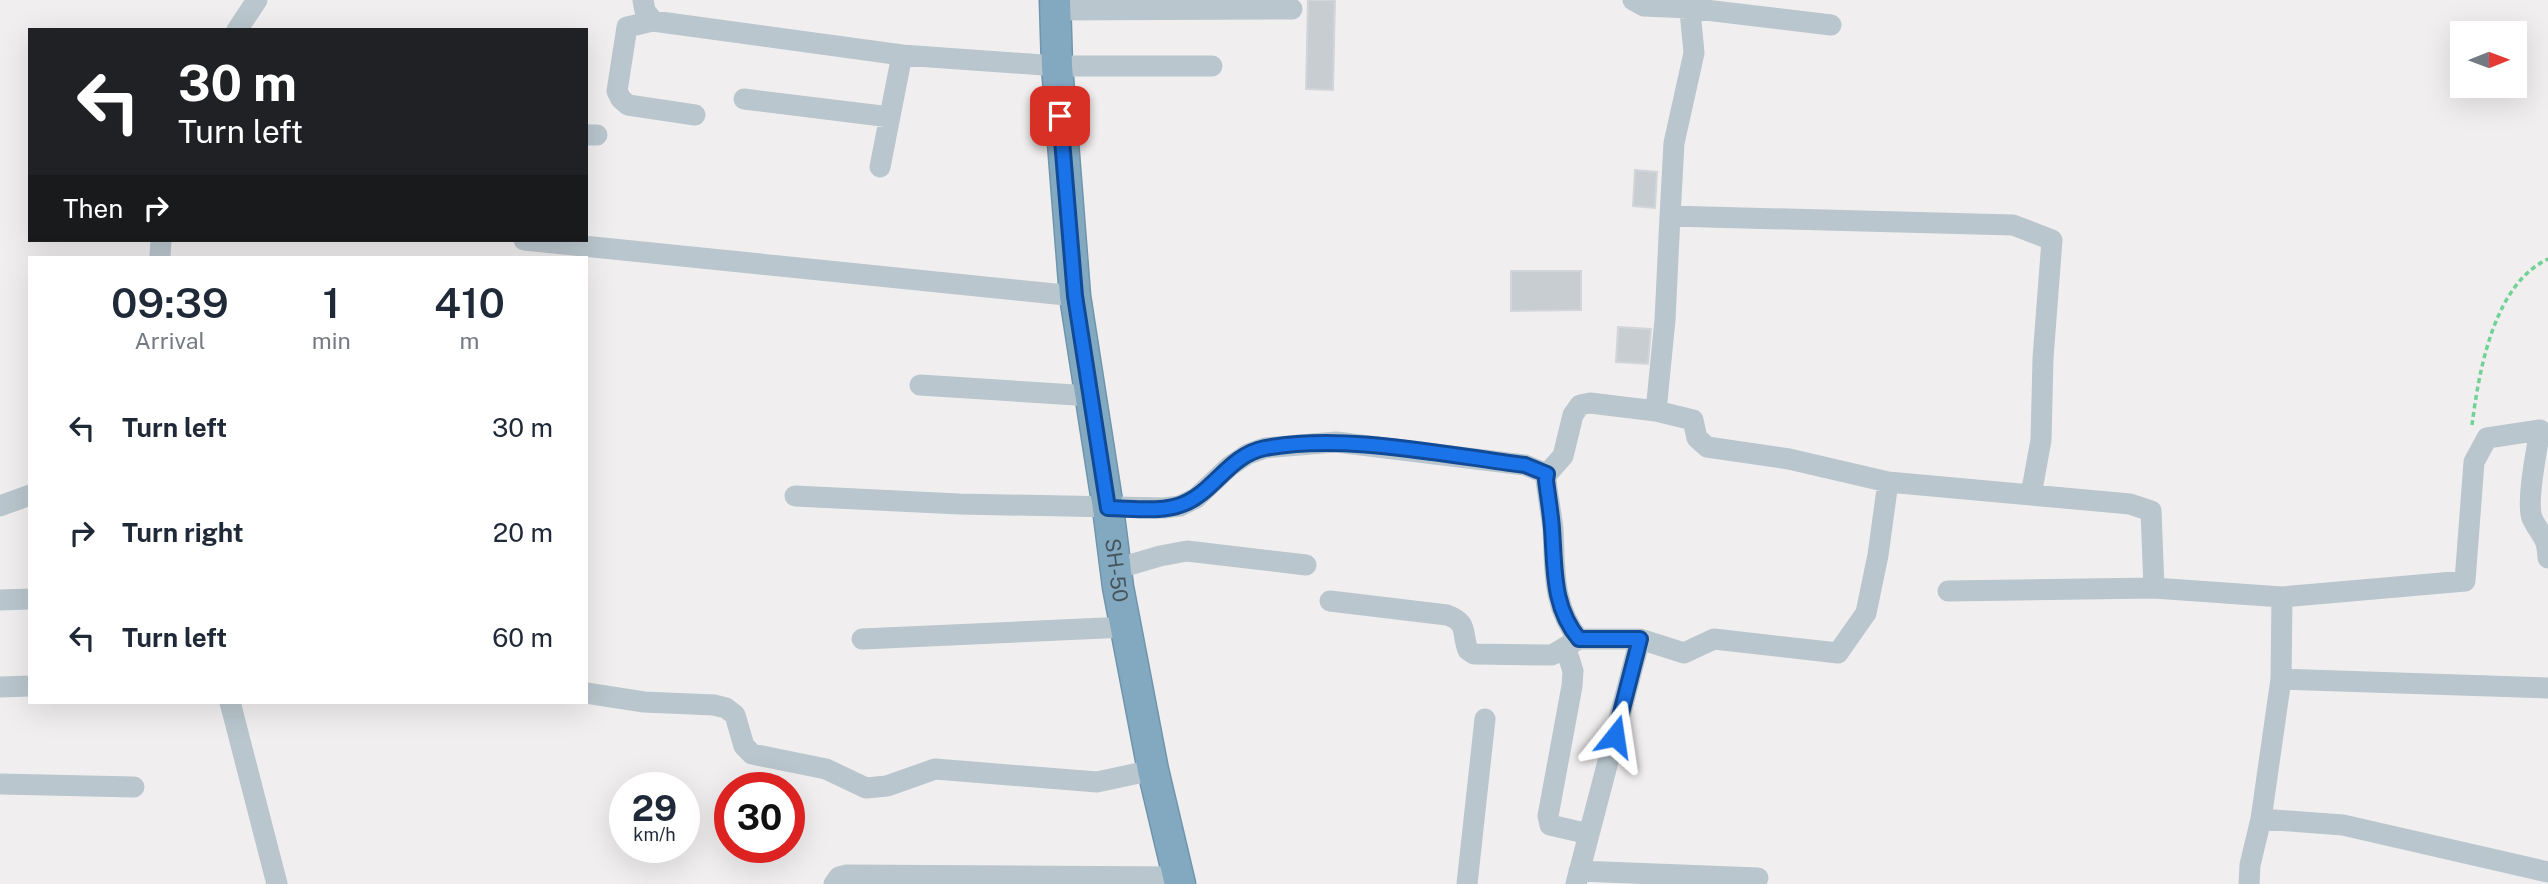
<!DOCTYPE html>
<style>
:root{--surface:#fff;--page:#f6f6f7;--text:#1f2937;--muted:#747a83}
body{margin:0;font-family:"Public Sans",sans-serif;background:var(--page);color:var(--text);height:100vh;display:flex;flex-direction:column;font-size:26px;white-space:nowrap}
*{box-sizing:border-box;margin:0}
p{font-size:23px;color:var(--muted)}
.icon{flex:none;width:38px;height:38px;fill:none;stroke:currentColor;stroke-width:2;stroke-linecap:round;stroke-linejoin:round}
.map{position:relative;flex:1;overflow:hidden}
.details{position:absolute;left:28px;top:256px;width:560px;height:448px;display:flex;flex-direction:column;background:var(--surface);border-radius:0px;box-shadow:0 7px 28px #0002}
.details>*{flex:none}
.hud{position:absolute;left:28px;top:28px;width:560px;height:214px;border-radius:0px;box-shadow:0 7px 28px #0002;background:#202124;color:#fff;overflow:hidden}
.needle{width:46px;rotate:89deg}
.fabs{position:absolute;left:2450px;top:21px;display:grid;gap:14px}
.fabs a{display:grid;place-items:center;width:77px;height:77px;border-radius:0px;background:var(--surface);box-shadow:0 7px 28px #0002;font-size:35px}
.speed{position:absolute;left:609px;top:772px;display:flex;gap:14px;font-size:35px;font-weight:700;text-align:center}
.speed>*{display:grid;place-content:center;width:91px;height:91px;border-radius:50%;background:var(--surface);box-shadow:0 7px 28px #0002;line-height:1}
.speed small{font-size:18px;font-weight:400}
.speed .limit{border:10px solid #d22;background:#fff;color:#111}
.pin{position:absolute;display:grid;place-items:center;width:60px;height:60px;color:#fff;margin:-30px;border-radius:14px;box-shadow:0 4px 10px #0006}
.me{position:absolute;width:77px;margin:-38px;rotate:15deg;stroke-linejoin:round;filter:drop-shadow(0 0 5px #0008)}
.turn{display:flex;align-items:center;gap:24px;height:147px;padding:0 35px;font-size:32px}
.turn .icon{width:91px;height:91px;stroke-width:2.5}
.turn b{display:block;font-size:49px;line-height:60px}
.then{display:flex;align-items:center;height:66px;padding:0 35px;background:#0003;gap:14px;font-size:26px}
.eta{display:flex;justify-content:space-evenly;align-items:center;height:119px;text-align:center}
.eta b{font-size:42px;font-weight:600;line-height:49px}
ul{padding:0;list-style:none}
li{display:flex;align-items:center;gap:21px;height:105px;padding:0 35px}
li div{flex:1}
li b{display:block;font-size:26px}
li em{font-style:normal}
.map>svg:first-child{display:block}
.building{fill:#c8cdd2;stroke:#d2d6db;stroke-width:2}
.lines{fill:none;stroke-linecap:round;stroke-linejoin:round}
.highway-casing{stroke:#6e95ac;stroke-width:33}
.path{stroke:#70d294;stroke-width:3.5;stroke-dasharray:5 3.5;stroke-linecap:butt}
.minor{stroke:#b9c6cd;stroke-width:21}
.highway{stroke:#83a9c1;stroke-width:30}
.route-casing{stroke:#114b97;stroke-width:18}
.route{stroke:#1a73e8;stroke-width:12}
.labels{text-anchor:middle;stroke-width:7;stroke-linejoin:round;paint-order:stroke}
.street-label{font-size:21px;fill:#46555d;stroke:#fff}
</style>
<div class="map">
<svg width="2548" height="884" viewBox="0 0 2548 884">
<rect width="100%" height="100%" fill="#f1eeef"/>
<path class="building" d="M1308,0H1335L1333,90L1306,89Z
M1635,170L1657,172L1655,208L1633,206Z
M1511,271H1581V310L1511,311Z
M1618,327L1651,329L1648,364L1616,362Z"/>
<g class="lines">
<defs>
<g id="highway">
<path id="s1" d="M1055,0L1057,66L1075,296L1108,508L1118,587L1153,770L1180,884"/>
</g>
</defs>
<use href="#highway" class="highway-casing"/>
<path class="path" d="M2472,425C2479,370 2494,284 2548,259"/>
<path class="minor" d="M643,0L645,11L653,21L902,55L1057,66H1212
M1633,0L1644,6L1689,8L1831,25
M1055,10L1292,9
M653,21L627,27L617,91L621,99L628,105L695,115
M237,30L257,0
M744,99L890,117
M586,135H597
M880,167L902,55
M1670,216L1674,143L1694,53L1689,0
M524,240L1075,296
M160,257L161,240
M920,385L1091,396
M1547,474L1546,480C1548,497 1551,513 1553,529C1555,568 1552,607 1579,639H1640L1684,653L1714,639L1838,653L1866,613L1878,555L1888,482
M2031,495L2130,504L2151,511L2154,588L2282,597L2465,581L2474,462L2487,438L2540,430C2537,449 2526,501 2532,518C2540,536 2547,534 2548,558
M795,496L959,504L1164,508L1180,506L1196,498L1230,466L1248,454L1265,448L1336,442L1525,465L1547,474L1563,456L1573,415L1580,405L1590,403L1656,411L1693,420L1697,438L1707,447L1789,459L1888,482L2031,495L2041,440L2043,358L2052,240L2013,225L1670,216L1665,320L1656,411
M0,506L30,495
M1116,569L1160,556L1187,551L1306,565
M1948,591L2154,588
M0,600L30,599
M1330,601L1447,615C1469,623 1461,632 1468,650L1474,654L1552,655L1579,639
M862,639L1126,627
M1566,649L1573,671L1572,686L1548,816L1550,825L1589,834
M2281,679L2548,688
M0,687L30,686
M586,693L644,702L714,705L726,708L735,715L744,746L752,754L826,769L866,788L887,786L935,769L1097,782L1153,770
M230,702L277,884
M0,784L134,787
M2261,819L2343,825L2548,872
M1579,871L1758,878
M834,884L839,877L846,875L1178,877
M1467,884L1485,719
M1576,884L1640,639
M2249,884L2250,865L2261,819L2281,679L2282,597"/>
<use href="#highway" class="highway"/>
</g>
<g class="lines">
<defs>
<path id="route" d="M1060,116L1075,296L1108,508C1131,508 1161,513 1183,504C1214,492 1229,455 1265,448C1345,433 1443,455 1525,465L1547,474L1546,480C1548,497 1551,513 1552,529C1555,568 1552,607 1579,639H1640L1615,736"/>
</defs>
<use href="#route" class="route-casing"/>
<use href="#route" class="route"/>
</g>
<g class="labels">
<g class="street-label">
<text dy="7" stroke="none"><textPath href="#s1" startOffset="574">SH-50</textPath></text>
</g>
</g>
</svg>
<div class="fabs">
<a><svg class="needle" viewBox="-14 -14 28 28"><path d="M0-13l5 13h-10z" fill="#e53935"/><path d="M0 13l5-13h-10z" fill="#747a83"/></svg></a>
</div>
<div class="speed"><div>29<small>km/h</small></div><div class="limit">30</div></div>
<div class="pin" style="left:1060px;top:116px;background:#d93025"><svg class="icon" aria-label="arrive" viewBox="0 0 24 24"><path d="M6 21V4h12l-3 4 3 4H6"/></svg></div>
<svg class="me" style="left:1615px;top:736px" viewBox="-20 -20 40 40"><path d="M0-17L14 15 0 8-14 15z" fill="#1a73e8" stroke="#fff" stroke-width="4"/></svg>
<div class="hud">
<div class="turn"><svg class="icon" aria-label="left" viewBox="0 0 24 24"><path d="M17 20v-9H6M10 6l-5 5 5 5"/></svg><div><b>30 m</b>Turn left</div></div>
<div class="then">Then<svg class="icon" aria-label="right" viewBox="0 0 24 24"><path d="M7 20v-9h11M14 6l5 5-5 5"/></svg></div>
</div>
<section class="details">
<div class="eta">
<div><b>09:39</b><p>Arrival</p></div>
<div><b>1</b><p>min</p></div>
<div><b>410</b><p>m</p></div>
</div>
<ul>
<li><svg class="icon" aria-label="left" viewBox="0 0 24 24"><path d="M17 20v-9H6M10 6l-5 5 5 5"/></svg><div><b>Turn left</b></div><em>30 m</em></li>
<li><svg class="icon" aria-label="right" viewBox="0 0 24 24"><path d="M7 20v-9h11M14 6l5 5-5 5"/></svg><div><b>Turn right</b></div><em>20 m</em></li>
<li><svg class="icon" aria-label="left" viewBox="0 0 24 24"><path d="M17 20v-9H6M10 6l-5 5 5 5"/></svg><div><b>Turn left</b></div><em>60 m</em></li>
</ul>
</section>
</div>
